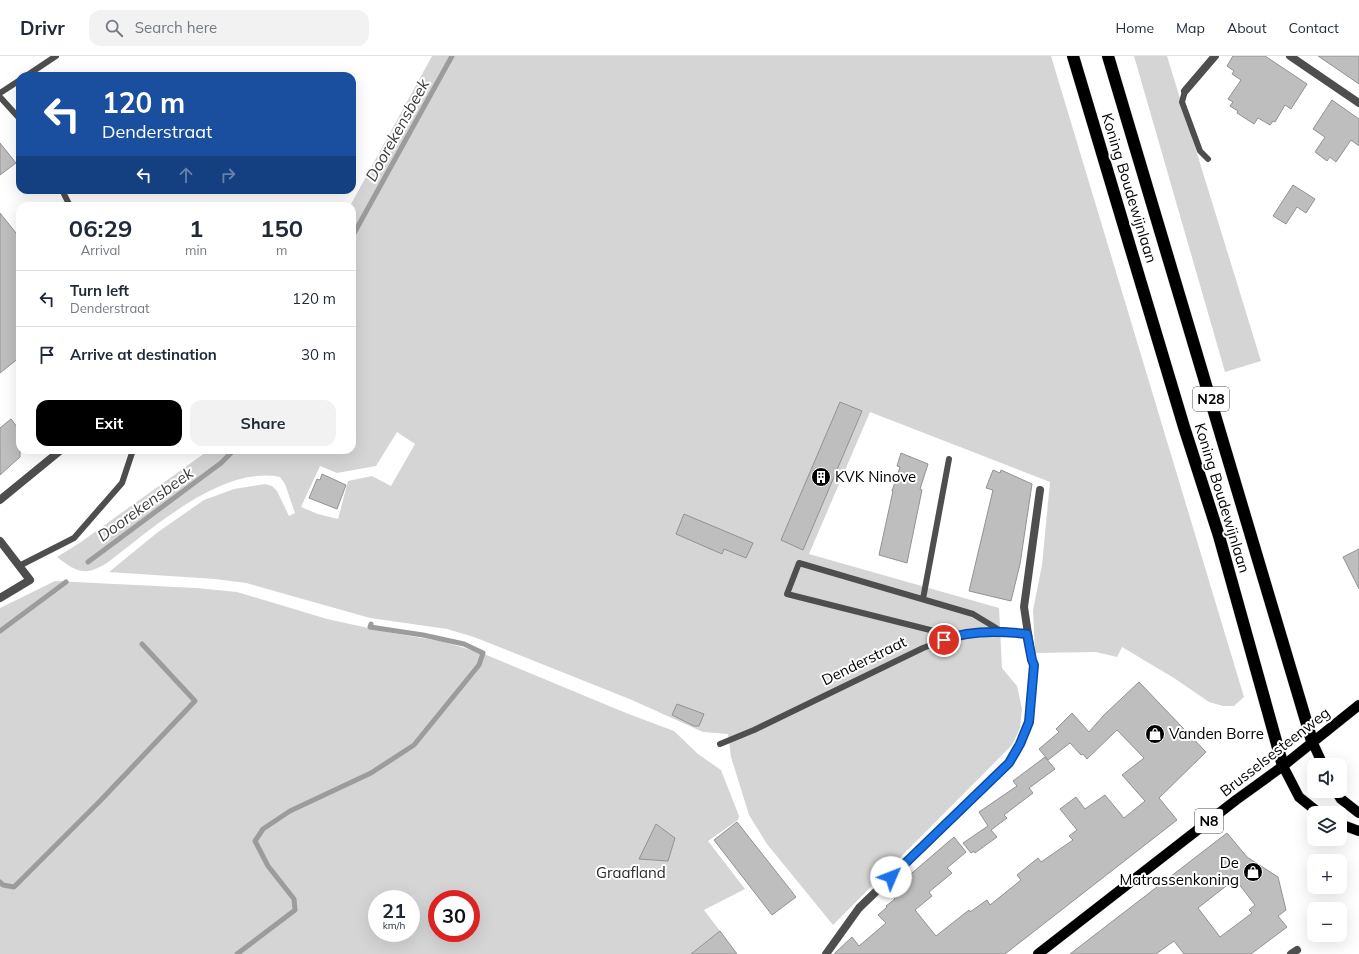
<!DOCTYPE html>
<meta charset="utf-8">
<style>
:root{--surface:#fff;--page:#f2f2f3;--text:#1f2937;--muted:#747a83;--line:#e0e1e3;--accent:#000}
body{margin:0;font-family:Mulish,sans-serif;background:var(--page);color:var(--text);height:100vh;display:flex;flex-direction:column;font-size:15px;white-space:nowrap}
*{box-sizing:border-box;margin:0}
p{font-size:13px;color:var(--muted)}
.icon{flex:none;width:22px;height:22px;fill:none;stroke:currentColor;stroke-width:2;stroke-linecap:round;stroke-linejoin:round}
.map{position:relative;flex:1;overflow:hidden}
.panel{position:absolute;left:16px;top:146px;width:340px;height:252px;display:flex;flex-direction:column;background:var(--surface);border-radius:12px;box-shadow:0 4px 16px #0002}
.panel>*{flex:none}
.top-card{position:absolute;left:16px;top:16px;width:340px;height:122px;border-radius:12px;box-shadow:0 4px 16px #0002;background:#1a4fa0;color:#fff;overflow:hidden}
.fabs{position:absolute;left:1307px;top:702px;display:grid;gap:8px}
.fabs a{display:grid;place-items:center;width:40px;height:40px;border-radius:8px;background:var(--surface);box-shadow:0 4px 16px #0002;font-size:20px}
.speed{position:absolute;left:368px;top:834px;display:flex;gap:8px;font-size:20px;font-weight:700;text-align:center}
.speed>*{display:grid;place-content:center;width:52px;height:52px;border-radius:50%;background:var(--surface);box-shadow:0 4px 16px #0002;line-height:1}
.speed small{font-size:10px;font-weight:400}
.speed .limit{border:6px solid #d22;background:#fff;color:#111}
.pin{position:absolute;display:grid;place-items:center;width:34px;height:34px;color:#fff;margin:-17px;border:2px solid #fff;border-radius:50%;box-shadow:0 1px 4px #0007}
.me{position:absolute;width:44px;margin:-22px;rotate:46deg;stroke-linejoin:round;filter:drop-shadow(0 0 3px #0008)}
.turn{display:flex;align-items:center;gap:14px;height:84px;padding:0 20px;font-size:18px}
.turn .icon{width:52px;height:52px;stroke-width:2.5}
.turn b{display:block;font-size:28px;line-height:34px}
.lanes{display:flex;align-items:center;height:38px;padding:0 20px;background:#0003;justify-content:center;gap:20px;direction:ltr}
.lanes .off{opacity:.35}
.eta{display:flex;justify-content:space-evenly;align-items:center;height:68px;text-align:center}
.eta b{font-size:24px;font-weight:700;line-height:28px}
.primary-button{display:flex;gap:8px;margin-top:auto;padding:8px 20px}
.primary-button a{flex:1;height:46px;border-radius:12px;background:var(--accent);color:#fff;font-size:16px;font-weight:700;line-height:46px;text-align:center}
.primary-button a+a{background:var(--page);color:var(--text)}
ul{padding:0;list-style:none}
li{display:flex;align-items:center;gap:12px;height:56px;padding:0 20px;border-top:1px solid var(--line)}
li div{flex:1}
li b{display:block;font-size:15px}
li em{font-style:normal}
header{display:flex;align-items:center;gap:24px;box-sizing:border-box;height:56px;padding:0 20px;background:var(--surface);border-bottom:1px solid var(--line)}
header strong{font-size:19px}
nav{display:flex;gap:22px;margin-inline-start:auto;font-size:14px}
.search{width:280px;height:36px;background:var(--page);display:flex;align-items:center;gap:10px;box-sizing:border-box;padding:0 14px;border-radius:12px;color:var(--muted);font-size:15px}
.map>svg:first-child{display:block}
.green{fill:#d5d5d5;fill-rule:evenodd}
.lines{fill:none;stroke-linecap:round;stroke-linejoin:round}
.stream{stroke:#9c9c9c;stroke-width:5}
.building{fill:#bebebe;stroke:#929292;fill-rule:evenodd}
.primary-casing{stroke:#dbdbdb;stroke-width:11}
.highway-casing{stroke:#dbdbdb;stroke-width:13}
.lane{stroke:#4e4e4e;stroke-width:6}
.street{stroke:#4e4e4e;stroke-width:8}
.primary{stroke:#000;stroke-width:10}
.highway{stroke:#000;stroke-width:12}
.route-casing{stroke:#114b97;stroke-width:10}
.route{stroke:#1a73e8;stroke-width:7}
.labels{text-anchor:middle;stroke-width:4;stroke-linejoin:round;paint-order:stroke}
.shield{fill:#fff;stroke:#4c4c4c;stroke-width:1}
.shield-label{font-size:14px;font-weight:bold;fill:#000}
.street-label{font-size:15px;fill:#000;stroke:#fff}
.poi-label{font-size:15px;fill:#000;stroke:#fff;text-anchor:start}
.park-label{font-size:15px;fill:#2c2c2c;stroke:#fff}
.water-label{font-size:16px;font-style:italic;fill:#3d3d3d;stroke:#fff}
</style>
<header>
<strong>Drivr</strong>
<div class="search"><svg class="icon" aria-label="search" viewBox="0 0 24 24"><circle cx="10" cy="10" r="6"/><path d="M15 15l6 6"/></svg>Search here</div>
<nav><a>Home</a><a>Map</a><a>About</a><a>Contact</a></nav>
</header>
<div class="map">
<svg width="1359" height="898" viewBox="0 0 1359 898">
<rect width="100%" height="100%" fill="#fff"/>
<path class="green" d="M432,0H1051L1244,641L1234,650H1223L1209,646L1174,622L1122,591L1117,601L1096,596L1035,597L1033,554L1042,509L1050,426L870,356L809,498L999,552L1002,612L1017,630L1022,653L1020,672L1012,689L833,869L767,788L749,759L731,701L728,678L703,676L632,644L474,581L447,573L370,562L246,527L215,523L109,516L158,476L204,444L234,433L265,428L272,430L277,435L289,460L295,457L285,428L280,421C221,409 151,474 107,507C84,521 77,516 57,501L81,486L209,394H352V150H350ZM397,376L415,388L391,430L372,420L348,425L338,463L318,458L301,451L320,410L337,417L376,410Z
M1134,0H1167L1261,305L1225,316Z
M55,525L196,532L237,536L327,563L382,575L445,586L484,598L626,657L674,675L698,698L721,714L739,760L738,764L708,785L745,833L704,854L720,875L691,898H0V552ZM377,843H411V877H377ZM437,843H471V877H437Z"/>
<g class="lines">
<path class="stream" d="M352,181L452,0
M88,506L221,407L234,394
M0,575L66,526
M0,826L3,829L14,831L101,744L195,645L142,588
M237,898L295,854L294,843L268,810L255,785L263,773L290,755L371,717L414,689L479,609L483,597L464,588L423,579L370,571L371,568"/>
</g>
<path class="building" d="M1233,0H1265L1307,28L1291,53L1285,49L1275,66L1273,65L1270,69L1258,62L1254,68L1237,57L1238,55L1230,50L1233,46L1228,43L1241,24L1232,18L1234,15L1227,10Z
M1318,0H1359V28L1346,19Z
M1332,44L1359,63V90L1351,84L1336,106L1330,101L1327,105L1315,96L1325,81L1313,73Z
M0,87L16,107L0,119Z
M1293,129L1315,143L1306,157L1297,151L1286,168L1273,160Z
M0,157L20,182V301L0,317Z
M840,346L862,355L803,494L781,484Z
M11,363L20,375V401L0,419V372Z
M901,397L928,408L920,433L922,434L907,507L879,499L893,435H892L900,411L897,410Z
M993,414L1000,417L1001,414L1032,428L1020,508L1011,545L969,535L993,434L986,432Z
M322,418L346,429L337,453L309,442L317,423L320,424Z
M684,458L753,487L746,502L724,493L722,498L676,478Z
M1359,493V533L1343,501Z
M1139,626L1206,696L1159,742L1177,764L1005,898H834L852,881L859,890L886,867L878,859L887,851L886,850L895,843L892,840L900,832L898,829L954,781L966,796L947,812L952,817L929,836L932,840L915,854L936,880L969,854L970,856L987,844L990,849L1021,824L1017,819L1038,802L1041,806L1073,784L1069,780L1077,774L1060,753L1076,741L1085,753L1105,739L1124,762L1145,745L1122,719L1144,702L1117,674L1087,703L1083,698L1081,699L1070,687L1048,704L1039,693L1059,676L1056,673L1072,657L1089,676L1104,659Z
M677,648L704,658L699,670H694L672,659Z
M1045,701L1055,713L1029,732L1033,737L1004,759L1007,762L991,774L997,781L975,797L974,795L971,797L963,787L988,770L979,756L1017,730L1013,725Z
M737,766L796,841L772,859L714,784Z
M656,768L675,782L668,805L639,803Z
M1227,777L1247,801L1278,821L1286,854L1278,860L1287,871L1251,898H1184L1174,885L1156,898H1070ZM1235,823L1255,849L1249,854L1252,857L1220,881L1198,852Z
M720,875L737,898H691Z"/>
<g class="lines">
<defs>
<path id="primary" d="M1312,685L1323,709
M1283,710L1299,741L1319,757
M1336,735L1341,743L1359,757
M1340,768L1359,775
M1038,898L1236,744L1283,710L1359,649"/>
<path id="highway" d="M1073,0L1184,371L1219,480L1283,710
M1108,0L1312,685"/>
</defs>
<use href="#primary" class="primary-casing"/>
<use href="#highway" class="highway-casing"/>
<path class="lane" d="M26,20L56,0
M1185,35L1182,46L1200,95L1208,103
M0,37L20,24
M0,41L20,63
M62,134L69,148L74,150
M19,510L74,482L122,427L133,394
M923,543L949,403
M954,580L787,538L799,507L973,558L1001,575
M720,688L754,674L923,592L954,580L1001,575"/>
<path class="street" d="M1290,0L1359,47
M1185,35L1215,0
M0,444L61,394
M0,485L30,524L0,542
M1001,575L1027,578
M826,898L859,852L1009,707L1020,688L1029,666L1034,609L1032,604L1024,551L1040,434
M1291,898L1297,894"/>
<use href="#primary" class="primary"/>
<use href="#highway" class="highway"/>
</g>
<g class="lines">
<defs>
<path id="route" d="M891,821L1009,707L1020,688L1029,666L1034,609L1032,604L1027,578C1001,575 969,574 944,584"/>
</defs>
<use href="#route" class="route-casing"/>
<use href="#route" class="route"/>
</g>
<defs>
<symbol id="building-disc" viewBox="-11 -11 22 22"><circle r="9.5" fill="#000" stroke="#fff"/><path d="M-4-6H4V6H1V3H-1V6H-4ZM-2.5-4.3h1.7v1.8h-1.7ZM.8-4.3h1.7v1.8H.8ZM-2.5-1h1.7V.8h-1.7ZM.8-1h1.7V.8H.8Z" fill="#fff"/></symbol>
<symbol id="shop-disc" viewBox="-11 -11 22 22"><circle r="9.5" fill="#000" stroke="#fff"/><path d="M-5-2.5h2.3a2.7 3.5 0 0 1 5.4 0H5L5.5 6h-11ZM-1.5-2.5h3a1.5 2.3 0 0 0-3 0Z" fill="#fff"/></symbol>
</defs>
<g fill-rule="evenodd">
<use href="#building-disc" x="810" y="410" width="22" height="22"/>
<use href="#shop-disc" x="1144" y="667" width="22" height="22"/>
<use href="#shop-disc" x="1242" y="805" width="22" height="22"/>
</g>
<g class="labels">
<g class="shield">
<rect x="1193" y="331" width="36" height="24" rx="3"/>
<rect x="1195" y="753" width="28" height="24" rx="3"/>
</g>
<g class="shield-label">
<text x="1211" y="348">N28</text>
<text x="1209" y="770">N8</text>
</g>
<g class="street-label">
<text transform="translate(1129 132) rotate(73)" y="5">Koning Boudewijnlaan</text>
<text transform="translate(1222 442) rotate(73)" y="5">Koning Boudewijnlaan</text>
<text transform="translate(864 605) rotate(-26)" y="5">Denderstraat</text>
<text transform="translate(1275 696) rotate(-38)" y="5">Brusselsesteenweg</text>
</g>
<g class="poi-label">
<text x="835" y="426">KVK Ninove</text>
<text x="1169" y="683">Vanden Borre</text>
<text x="1239" y="812" text-anchor="end">De<tspan x="1239" dy="17">Matrassenkoning</tspan></text>
</g>
<g class="park-label">
<text x="631" y="822">Graafland</text>
</g>
<g class="water-label">
<text transform="translate(397 74) rotate(-61)" y="6">Doorekensbeek</text>
<text transform="translate(145 448) rotate(-36)" y="6">Doorekensbeek</text>
</g>
</g>
</svg>
<div class="fabs">
<a><svg class="icon" aria-label="sound" viewBox="0 0 24 24"><path d="M4 9h4l5-4v14l-5-4H4zM17 9q2 3 0 6"/></svg></a>
<a><svg class="icon" aria-label="layers" viewBox="0 0 24 24"><path d="M12 4l9 5-9 5-9-5zM3 14l9 5 9-5"/></svg></a>
<a>+</a>
<a>−</a>
</div>
<div class="speed"><div>21<small>km/h</small></div><div class="limit">30</div></div>
<div class="pin" style="left:944px;top:584px;background:#d93025"><svg class="icon" aria-label="arrive" viewBox="0 0 24 24"><path d="M6 21V4h12l-3 4 3 4H6"/></svg></div>
<svg class="me" style="left:891px;top:821px" viewBox="-20 -20 40 40"><circle r="19" fill="#fff"/><path d="M0-13L10 11 0 6-10 11z" fill="#1a73e8"/></svg>
<div class="top-card">
<div class="turn"><svg class="icon" aria-label="left" viewBox="0 0 24 24"><path d="M17 20v-9H6M10 6l-5 5 5 5"/></svg><div><b>120 m</b>Denderstraat</div></div>
<div class="lanes"><svg class="icon" aria-label="left" viewBox="0 0 24 24"><path d="M17 20v-9H6M10 6l-5 5 5 5"/></svg><svg class="icon off" aria-label="ahead" viewBox="0 0 24 24"><path d="M12 20V5M6 11l6-6 6 6"/></svg><svg class="icon off" aria-label="right" viewBox="0 0 24 24"><path d="M7 20v-9h11M14 6l5 5-5 5"/></svg></div>
</div>
<section class="panel">
<div class="eta">
<div><b>06:29</b><p>Arrival</p></div>
<div><b>1</b><p>min</p></div>
<div><b>150</b><p>m</p></div>
</div>
<ul>
<li><svg class="icon" aria-label="left" viewBox="0 0 24 24"><path d="M17 20v-9H6M10 6l-5 5 5 5"/></svg><div><b>Turn left</b><p>Denderstraat</p></div><em>120 m</em></li>
<li><svg class="icon" aria-label="arrive" viewBox="0 0 24 24"><path d="M6 21V4h12l-3 4 3 4H6"/></svg><div><b>Arrive at destination</b></div><em>30 m</em></li>
</ul>
<div class="primary-button"><a>Exit</a><a>Share</a></div>
</section>
</div>
